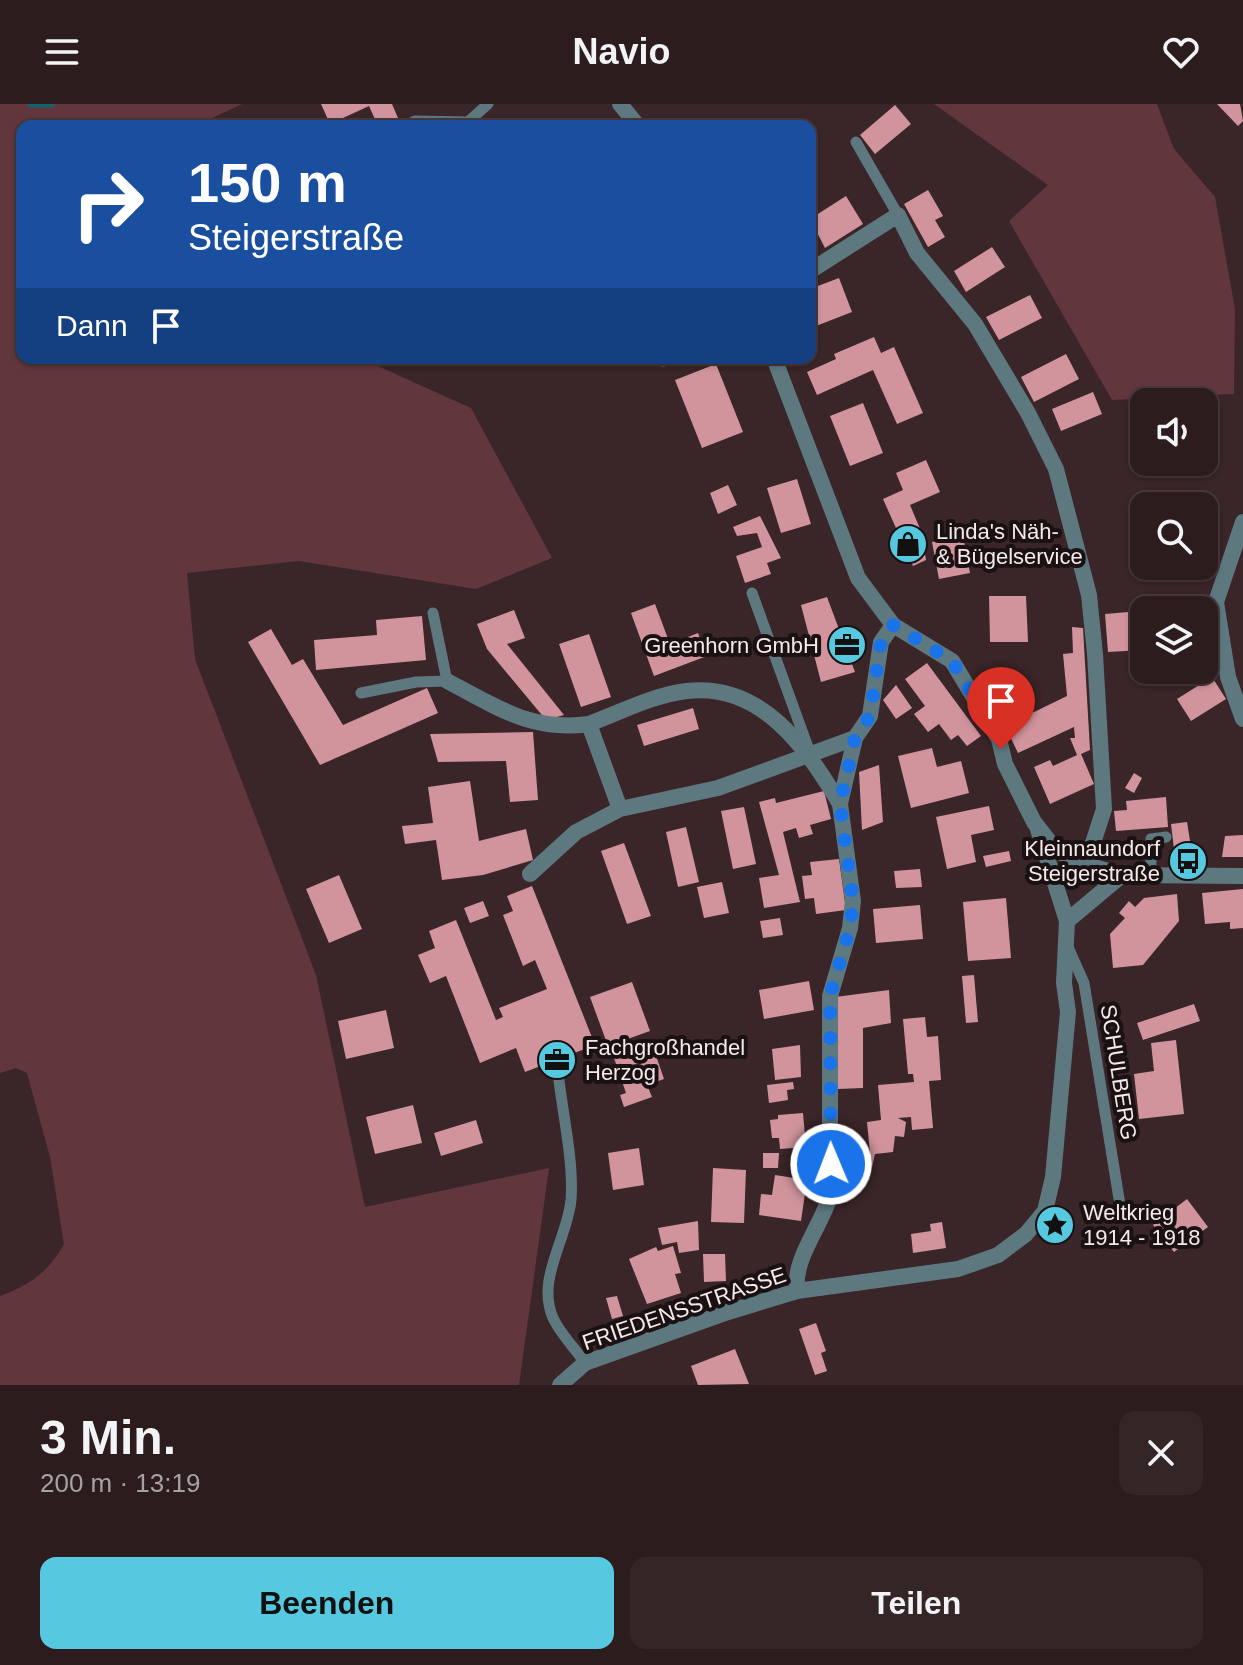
<!DOCTYPE html>
<html lang="de">
<meta charset="utf-8">
<style>
:root{--surface:#2c1c1e;--page:#342527;--text:#f1f3f6;--muted:#a6a1a4;--line:#483a3c;--accent:#56c9e0}
body{margin:0;font-family:Helvetica,sans-serif;background:var(--page);color:var(--text);height:100vh;display:flex;flex-direction:column;font-size:30px;white-space:nowrap}
*{box-sizing:border-box;margin:0}
p{font-size:26px;color:var(--muted)}
.icon{flex:none;width:44px;height:44px;fill:none;stroke:currentColor;stroke-width:2;stroke-linecap:round;stroke-linejoin:round}
.map{position:relative;height:1281px;overflow:hidden}
.panel{display:flex;flex-direction:column;background:var(--surface);flex:1}
.panel>*{flex:none}
.banner{position:absolute;left:16px;top:16px;width:800px;height:244px;border-radius:16px;box-shadow:0 2px 6px #0004,0 0 0 2px var(--line);background:#1a4fa0;color:#fff;overflow:hidden}
.buttons{position:absolute;left:1130px;top:284px;display:grid;gap:16px}
.buttons a{display:grid;place-items:center;width:88px;height:88px;border-radius:16px;background:var(--surface);box-shadow:0 2px 6px #0004,0 0 0 2px var(--line);font-size:40px}
.pin{position:absolute;display:grid;place-items:center;width:68px;height:68px;color:#fff;margin:-82px -34px;border-radius:50% 50% 50% 0;rotate:-45deg;box-shadow:0 0 8px #0007}
.pin .icon{rotate:45deg}
.me{position:absolute;width:88px;margin:-44px;rotate:359deg;stroke-linejoin:round;filter:drop-shadow(0 0 6px #0008)}
.turn{display:flex;align-items:center;gap:28px;height:168px;padding:0 40px;font-size:36px}
.turn .icon{width:104px;height:104px;stroke-width:2.5}
.turn b{display:block;font-size:56px;line-height:68px}
.then{display:flex;align-items:center;height:76px;padding:0 40px;background:#0003;gap:16px;font-size:30px}
.round{display:grid;place-items:center;flex:none;width:84px;height:84px;border-radius:16px;background:var(--page)}
.summary{display:flex;align-items:center;justify-content:space-between;height:136px;padding:0 40px}
h1{font-size:48px;font-weight:600;line-height:60px}
.action{display:flex;gap:16px;margin-top:auto;padding:16px 40px}
.action a{flex:1;height:92px;border-radius:16px;background:var(--accent);color:#111;font-size:32px;font-weight:600;line-height:92px;text-align:center}
.action a+a{background:var(--page);color:var(--text)}
header{display:flex;justify-content:space-between;align-items:center;height:104px;padding:0 40px;background:var(--surface);font-size:36px;font-weight:600}
.map>svg:first-child{display:block}
.green{fill:#62363d}
.lines{fill:none;stroke-linecap:round;stroke-linejoin:round}
.stream{stroke:#11616e;stroke-width:7}
.building{fill:#d1949c}
.service{stroke:#5d787f;stroke-width:11}
.minor{stroke:#5d787f;stroke-width:16}
.route{stroke:#1a73e8;stroke-width:14;stroke-dasharray:0 25.2}
.labels{text-anchor:middle;stroke-width:8;stroke-linejoin:round;paint-order:stroke}
.poi-label{font-size:22px;fill:#f7e8ea;stroke:#1a1112;text-anchor:start}
.street-label{font-size:22px;fill:#f7e8ea;stroke:#1a1112}
</style>
<header><svg class="icon" aria-label="menu" viewBox="0 0 24 24"><path d="M4 6h16M4 12h16M4 18h16"/></svg>Navio<svg class="icon" aria-label="heart" viewBox="0 0 24 24"><path d="M12 20l-8-8c-3-5 5-10 8-4 3-6 11-1 8 4z"/></svg></header>
<div class="map">
<svg width="1243" height="1281" viewBox="0 0 1243 1281">
<rect width="100%" height="100%" fill="#3a2528"/>
<path class="green" d="M0,0H242L195,22H22V254H360L471,304L552,454L476,485L299,457L187,469L195,555L316,871L365,1103L549,1064L519,1281H0V1192C30,1181 48,1168 64,1140L50,1053L27,969L16,964L0,969Z
M934,0H1157L1174,45L1215,93L1235,205L1234,290L1112,296L1009,117L1048,81Z"/>
<g class="lines">
<path class="stream" d="M31,0H51"/>
</g>
<path class="building" d="M321,0H392L398,14L378,22L369,2L330,20Z
M1217,0H1240L1243,17L1238,22Z
M895,1L911,20L875,50L860,31Z
M928,86L943,112L935,116L945,133L928,143L904,100Z
M846,92L863,120L825,144L810,115Z
M992,143L1005,163L966,188L954,167Z
M839,174L852,208L816,222L810,208V185Z
M1030,191L1042,214L999,236L986,213Z
M874,233L881,249L894,243L923,309L897,320L873,266L817,291L807,268L836,255L834,250Z
M1066,250L1079,275L1034,298L1021,273Z
M716,260L743,328L702,344L675,276Z
M1093,288L1102,310L1061,327L1052,305Z
M863,299L883,349L850,362L830,312Z
M926,356L940,388L910,401L921,427L926,456L913,462L883,395L903,386L896,369Z
M797,375L811,420L781,429L767,384Z
M728,381L737,401L718,410L710,389Z
M760,412L781,454L767,459L771,470L745,479L736,452L762,443L757,429L737,432L733,423Z
M963,432L970,469L939,475L932,438Z
M989,492H1026L1028,538H990Z
M827,493L855,568L821,578L801,501Z
M655,500L670,540L698,529L707,552L654,572L631,509Z
M514,506L525,534L507,540L564,611L546,616L487,545L477,520Z
M1140,507L1143,546L1108,548L1105,510Z
M422,512L426,556L316,566L314,536L377,531L376,516Z
M1072,523L1083,524L1090,646L1081,650L1094,680L1050,700L1034,663L1050,656L1053,662L1077,651L1070,634H1075L1074,623L1018,649L996,603L1018,592L1024,594L1032,609L1067,592L1063,550L1073,549Z
M271,525L292,561L303,555L343,621L427,584L438,609L320,661L248,538Z
M589,530L611,593L581,603L559,540Z
M927,559L981,632L967,642L958,631L951,636L939,620L928,628L914,610L925,602L905,575Z
M1212,573L1226,595L1191,617L1177,595Z
M896,581L912,604L896,615L883,596Z
M693,604L699,625L644,642L637,621Z
M533,628L538,696L510,698L506,657L438,658L430,630Z
M932,644L937,663L961,657L969,689L911,704L898,652Z
M879,661L883,718L862,726L859,668Z
M1134,669L1142,674L1134,689L1125,684Z
M470,677L479,737L526,725L533,756L483,771L442,776L436,736L405,740L402,722L433,719L428,683Z
M824,687L831,715L810,721L813,730L799,734L796,724L783,728L800,798L764,804L759,774L779,771L759,698L775,694L776,699Z
M1166,693L1168,723L1116,727L1114,707L1127,706L1126,697Z
M989,702L994,726L971,731L976,758L947,765L936,713Z
M744,703L756,760L733,765L721,707Z
M1187,718L1191,743L1174,745L1171,720Z
M686,723L699,778L678,783L666,728Z
M1243,731V753H1222L1225,732Z
M624,739L651,812L627,820L601,747Z
M1009,747L1011,757L986,763L983,752Z
M839,755L846,806L816,810L814,794L805,795L802,772L812,771L810,758Z
M920,765L922,783L896,784L894,767Z
M339,771L362,825L329,839L306,785Z
M722,778L729,809L704,814L697,783Z
M532,782L595,941L525,968L516,944L480,959L446,872L430,879L418,851L435,844L429,827L456,816L496,916L503,913L499,904L547,885L535,856L523,862L503,811L513,807L507,792Z
M1243,785V824L1230,825V818L1205,820L1202,789Z
M1177,790L1179,817L1143,861L1113,864L1110,830L1125,814L1119,809L1129,797L1135,803L1144,794Z
M1006,794L1011,854L968,857L963,798Z
M483,797L489,812L470,819L464,804Z
M920,801L923,835L876,839L873,805Z
M780,814L783,831L763,834L760,817Z
M974,871L978,918L966,919L962,872Z
M809,877L814,906L764,915L759,886Z
M632,878L650,927L608,942L590,893Z
M889,886L891,919L863,924V984L838,985L835,893Z
M1194,900L1200,917L1143,936L1137,919Z
M386,906L394,944L346,955L338,917Z
M925,913L927,933L938,932L941,976L929,977L933,1024L912,1026L911,1013L898,1014L906,1018L904,1033L895,1032L893,1048L875,1050L870,1072L847,1067L852,1045L870,1049L867,1018L881,1016L878,981L914,978L913,970H908L903,915Z
M1176,936L1184,1010L1139,1015L1134,970L1154,967L1151,939Z
M652,940L664,975L647,981L652,993L624,1003L620,991L626,989L614,954Z
M800,941L801,973L775,976L772,945Z
M793,978L794,985L787,986L788,996L769,999L767,981Z
M413,1001L422,1039L375,1050L366,1013Z
M803,1009L806,1043L780,1045L779,1034H772L770,1016L778,1015V1011Z
M476,1016L483,1039L441,1052L434,1029Z
M820,1043V1067L795,1066V1053L804,1054L805,1045Z
M639,1044L644,1081L613,1086L608,1049Z
M763,1049H779L778,1064H763Z
M713,1064L746,1066L744,1119L711,1118Z
M775,1071L807,1076L801,1117L759,1111L761,1090L772,1091Z
M1187,1095L1208,1123L1174,1148L1153,1121Z
M698,1117L699,1146L679,1149L677,1138L662,1141L658,1124Z
M942,1118L946,1144L913,1149L911,1130L931,1127L930,1120Z
M673,1142L681,1169L675,1170L681,1189L647,1200L629,1155L656,1143L658,1147Z
M703,1150H725L726,1177L704,1178Z
M617,1192L623,1212L612,1215L606,1194Z
M816,1219L826,1247L821,1249L827,1267L815,1271L799,1225Z
M735,1245L749,1280L698,1281L691,1262Z"/>
<g class="lines">
<path class="service" d="M405,22L415,17L468,18L488,0
M856,38L898,111
M663,257L669,254
M752,489L809,646
M361,589L416,578L447,577L433,509
M1151,773V735L1166,733
M1068,843L1084,879L1121,1107
M558,968C562,1007 574,1057 571,1096C567,1136 536,1175 553,1214C561,1231 575,1244 585,1259"/>
<path class="minor" d="M620,0L638,22
M810,167L898,111L917,149L975,220L1028,309L1056,365L1089,491L1095,550L1104,705L1093,739L1080,759
M774,254L858,474L893,521L952,557L999,635L1005,660L1034,718L1055,745L1080,759L1122,771L1243,772
M1243,418L1216,498L1228,573L1243,615
M447,577C497,603 531,628 589,620
M620,705L589,620C621,608 653,591 687,587C762,578 807,645 840,700
M530,770L576,728L620,705L718,684L855,634
M1067,817L1122,771
M797,1187C793,1154 821,1123 830,1092V892L850,824L853,797L840,700L855,634L870,612L881,538L893,521
M560,1281L585,1259L728,1208L797,1187L958,1165L998,1151L1026,1130L1045,1107L1053,1073L1068,908L1064,879L1067,817L1037,722"/>
</g>
<g class="lines">
<path class="route" d="M831,1060L830,892L850,824L853,797L840,700L855,634L870,612L881,538L893,521L952,557L999,635L1001,645"/>
</g>
<defs>
<symbol id="shop-disc" viewBox="-11 -11 22 22"><circle r="9.5" fill="#56c9e0" stroke="#1a1112"/><path d="M-5-2.5h2.3a2.7 3.5 0 0 1 5.4 0H5L5.5 6h-11ZM-1.5-2.5h3a1.5 2.3 0 0 0-3 0Z" fill="#111"/></symbol>
<symbol id="office-disc" viewBox="-11 -11 22 22"><circle r="9.5" fill="#56c9e0" stroke="#1a1112"/><path d="M-6-3h4V-5.5h4V-3h4V5H-6ZM-1-4.5V-3h2v-1.5ZM-6 0V1H6V0Z" fill="#111"/></symbol>
<symbol id="bus-disc" viewBox="-11 -11 22 22"><circle r="9.5" fill="#56c9e0" stroke="#1a1112"/><path d="M-5-6H5V4H4V6H2V4H-2V6H-4V4H-5ZM-3.5-4V0h7V-4ZM-3.5 1.2v1.5H-2V1.2ZM2 1.2v1.5H3.5V1.2Z" fill="#111"/></symbol>
<symbol id="sight-disc" viewBox="-11 -11 22 22"><circle r="9.5" fill="#56c9e0" stroke="#1a1112"/><path d="M0-6L1.8-2.2L6-1.7L2.9 1.2L3.7 5.4L0 3.3L-3.7 5.4L-2.9 1.2L-6-1.7L-1.8-2.2Z" fill="#111"/></symbol>
</defs>
<g fill-rule="evenodd">
<use href="#shop-disc" x="886" y="418" width="44" height="44"/>
<use href="#office-disc" x="825" y="519" width="44" height="44"/>
<use href="#bus-disc" x="1166" y="735" width="44" height="44"/>
<use href="#office-disc" x="535" y="934" width="44" height="44"/>
<use href="#sight-disc" x="1033" y="1099" width="44" height="44"/>
</g>
<g class="labels">
<g class="poi-label">
<text x="936" y="435">Linda's Näh-<tspan x="936" dy="25">&amp; Bügelservice</tspan></text>
<text x="819" y="549" text-anchor="end">Greenhorn GmbH</text>
<text x="1160" y="752" text-anchor="end">Kleinnaundorf<tspan x="1160" dy="25">Steigerstraße</tspan></text>
<text x="585" y="951">Fachgroßhandel<tspan x="585" dy="25">Herzog</tspan></text>
<text x="1083" y="1116">Weltkrieg<tspan x="1083" dy="25">1914 - 1918</tspan></text>
</g>
<g class="street-label">
<text transform="translate(1119 968) rotate(81)" y="8">SCHULBERG</text>
<text transform="translate(684 1204) rotate(-19)" y="8">FRIEDENSSTRASSE</text>
</g>
</g>
</svg>
<div class="buttons">
<a><svg class="icon" aria-label="sound" viewBox="0 0 24 24"><path d="M4 9h4l5-4v14l-5-4H4zM17 9q2 3 0 6"/></svg></a>
<a><svg class="icon" aria-label="search" viewBox="0 0 24 24"><circle cx="10" cy="10" r="6"/><path d="M15 15l6 6"/></svg></a>
<a><svg class="icon" aria-label="layers" viewBox="0 0 24 24"><path d="M12 4l9 5-9 5-9-5zM3 14l9 5 9-5"/></svg></a>
</div>
<div class="pin" style="left:1001px;top:645px;background:#d93025"><svg class="icon" aria-label="arrive" viewBox="0 0 24 24"><path d="M6 21V4h12l-3 4 3 4H6"/></svg></div>
<svg class="me" style="left:831px;top:1060px" viewBox="-20 -20 40 40"><circle r="17" fill="#1a73e8" stroke="#fff" stroke-width="3"/><path d="M0-11L8 9 0 5-8 9z" fill="#fff"/></svg>
<div class="banner">
<div class="turn"><svg class="icon" aria-label="right" viewBox="0 0 24 24"><path d="M7 20v-9h11M14 6l5 5-5 5"/></svg><div><b>150 m</b>Steigerstraße</div></div>
<div class="then">Dann<svg class="icon" aria-label="arrive" viewBox="0 0 24 24"><path d="M6 21V4h12l-3 4 3 4H6"/></svg></div>
</div>
</div>
<section class="panel">
<div class="summary"><div><h1>3 Min.</h1><p>200 m · 13:19</p></div><a class="round"><svg class="icon" aria-label="close" viewBox="0 0 24 24"><path d="M6 6l12 12M18 6L6 18"/></svg></a></div>
<div class="action"><a>Beenden</a><a>Teilen</a></div>
</section>
